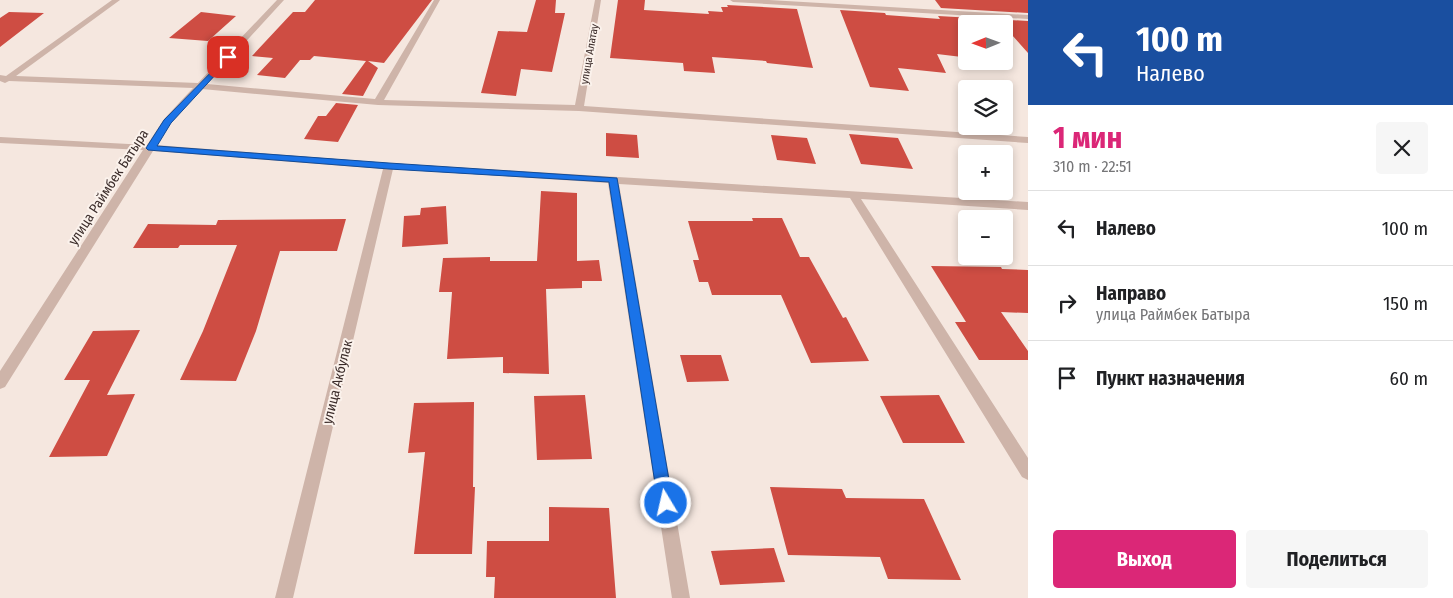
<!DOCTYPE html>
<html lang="ru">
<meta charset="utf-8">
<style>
:root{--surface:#fff;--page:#f6f6f6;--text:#202124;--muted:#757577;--line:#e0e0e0;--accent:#db2777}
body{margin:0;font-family:"Fira Sans Condensed",sans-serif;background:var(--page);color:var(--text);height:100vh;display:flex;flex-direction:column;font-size:19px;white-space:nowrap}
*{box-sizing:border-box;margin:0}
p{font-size:16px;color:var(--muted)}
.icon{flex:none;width:28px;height:28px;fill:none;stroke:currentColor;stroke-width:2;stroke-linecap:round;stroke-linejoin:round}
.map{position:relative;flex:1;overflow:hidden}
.drawer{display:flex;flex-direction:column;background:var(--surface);width:425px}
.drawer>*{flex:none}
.banner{background:#1a4fa0;color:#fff;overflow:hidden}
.needle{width:32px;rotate:269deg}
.fabs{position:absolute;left:958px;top:15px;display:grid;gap:10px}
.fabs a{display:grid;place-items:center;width:55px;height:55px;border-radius:5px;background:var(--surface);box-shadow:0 2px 8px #0003;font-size:25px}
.pin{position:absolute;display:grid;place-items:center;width:42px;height:42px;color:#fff;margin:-21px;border-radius:10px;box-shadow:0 2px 8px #0006}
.me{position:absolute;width:55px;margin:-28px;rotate:351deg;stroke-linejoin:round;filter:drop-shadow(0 0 4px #0008)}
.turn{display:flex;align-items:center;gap:18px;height:105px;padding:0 25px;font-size:22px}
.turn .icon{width:65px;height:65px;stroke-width:2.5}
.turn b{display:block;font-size:35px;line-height:42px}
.round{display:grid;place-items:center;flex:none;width:52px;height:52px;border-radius:5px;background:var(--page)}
.overview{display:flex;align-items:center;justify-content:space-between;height:85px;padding:0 25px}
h1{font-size:30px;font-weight:700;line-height:38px;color:var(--accent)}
.action{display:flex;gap:10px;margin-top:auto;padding:10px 25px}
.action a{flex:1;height:58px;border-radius:5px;background:var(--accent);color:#fff;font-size:20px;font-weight:700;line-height:58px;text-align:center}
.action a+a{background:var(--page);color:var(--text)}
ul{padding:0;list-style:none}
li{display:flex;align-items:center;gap:15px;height:75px;padding:0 25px;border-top:1px solid var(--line)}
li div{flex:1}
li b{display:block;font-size:19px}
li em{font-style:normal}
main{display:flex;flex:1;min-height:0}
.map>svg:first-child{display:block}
.building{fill:#ce4d43}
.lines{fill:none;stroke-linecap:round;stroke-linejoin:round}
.minor{fill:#ceb4a9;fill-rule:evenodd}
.route{fill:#1a73e8;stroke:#114b97}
.labels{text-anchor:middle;stroke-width:4;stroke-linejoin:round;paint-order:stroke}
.far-street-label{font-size:11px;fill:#3b2c2a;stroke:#fbf2ec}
.street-label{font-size:14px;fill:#3b2c2a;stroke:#fbf2ec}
</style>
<main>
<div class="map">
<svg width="1028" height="598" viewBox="0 0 1028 598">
<rect width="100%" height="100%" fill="#f5e7df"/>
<path class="building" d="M315,0H432L384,63L368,61L378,68L363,96L342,94L366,61L314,56L310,60H300L285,78L257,75L273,58L252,56L293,12H305Z
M536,0H556L555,13H565L552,72L521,69L516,96L481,93L498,31L527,32Z
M618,0H645L644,10L709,14L708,11L723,12L721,7H728L727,5L797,9L813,68L767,63L766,61L712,57L715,73L684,71L683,63L610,58Z
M935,0H1028V13L941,8Z
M840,10L885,13L886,15L940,19L938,16L1028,21V53L1004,26V24H966V64L962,57L937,54L946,73L898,68L909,91L870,87Z
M9,12L44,13L0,47V18Z
M201,12L236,16L208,41L169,38Z
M336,103L358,105L338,142L304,139L318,116H326Z
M606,133L637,135L639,158L606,156Z
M849,134L898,138L913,169L861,164Z
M771,135L807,138L816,164L777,160Z
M541,191L577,193V261L599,260L602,281H582V288L546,289L549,374L503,373V357L447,359L452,292H439L443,258L490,257V261H537Z
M446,206L448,244L402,247L404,216L420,215L421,208Z
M752,218H782L800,257H809L843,318L846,317L869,361L811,363L781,295H712L708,282H699L693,260H699L688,221H753Z
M346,219L337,251H280L256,331L236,381L180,380L203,331L237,245H180L178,248H133L148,224L216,225L218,220Z
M931,266L1001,267L1002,269L1028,270V313L1001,312L1028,351V360H979L955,322H966Z
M140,330L107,395L135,394L107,456L49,457L90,380H64L93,331Z
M680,355H721L729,381L687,382Z
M585,395L592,459L537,460L534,396Z
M939,395L965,443H903L880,396Z
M474,402L473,487H475L472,554H414L425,452L408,453L414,403Z
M770,487L842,489L846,498L924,499L961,580L888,579L880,557L788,555Z
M549,507L609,508L616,598H494L495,577H486L487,541H549Z
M774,548L785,582L720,585L711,551Z"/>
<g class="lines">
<path class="minor" d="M112,0H120L16,76L198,83L277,0H284L207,84L375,99L434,0H440L384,100L575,105L595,0H601L584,106L1028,137V143L579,111L378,105L202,89L171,123L156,145L389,163L1028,202V210L861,199L1028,458V480L1022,477L850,198L619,184L690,598H672L608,183L393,169L293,598H275L383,169L153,151L5,387L0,389V371L143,150L0,143V137L147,145L164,119L193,88L9,81L5,83L0,81V75L6,76Z
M730,0H769L1028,15V19L733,2Z"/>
</g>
<path class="route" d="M228,55L230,56V59L171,123L157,146L389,163L617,178L673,503L671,508L666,510L661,508L658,503L609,182L389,169L148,150L146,148L164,120Z"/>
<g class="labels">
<g class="far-street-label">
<text transform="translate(589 54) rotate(-80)" y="4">улица Алатау</text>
</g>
<g class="street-label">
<text transform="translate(108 187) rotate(-57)" y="5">улица Раймбек Батыра</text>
<text transform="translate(337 382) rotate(-76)" y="5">улица Акбулак</text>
</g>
</g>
</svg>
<div class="fabs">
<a><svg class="needle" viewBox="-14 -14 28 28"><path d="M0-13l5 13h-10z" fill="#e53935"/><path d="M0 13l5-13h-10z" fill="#757577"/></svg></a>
<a><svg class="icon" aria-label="layers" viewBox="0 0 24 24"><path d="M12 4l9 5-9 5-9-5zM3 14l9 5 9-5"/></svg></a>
<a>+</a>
<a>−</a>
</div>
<div class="pin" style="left:228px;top:57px;background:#d93025"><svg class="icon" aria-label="arrive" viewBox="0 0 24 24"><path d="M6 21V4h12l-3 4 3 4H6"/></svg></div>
<svg class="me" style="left:666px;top:503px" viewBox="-20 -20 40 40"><circle r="17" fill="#1a73e8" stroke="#fff" stroke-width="3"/><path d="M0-11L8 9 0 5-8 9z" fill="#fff"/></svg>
</div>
<section class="drawer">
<div class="banner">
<div class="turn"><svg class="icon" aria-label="left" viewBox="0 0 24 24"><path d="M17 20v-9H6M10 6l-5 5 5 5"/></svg><div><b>100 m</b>Налево</div></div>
</div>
<div class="overview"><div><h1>1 мин</h1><p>310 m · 22:51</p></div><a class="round"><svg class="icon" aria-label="close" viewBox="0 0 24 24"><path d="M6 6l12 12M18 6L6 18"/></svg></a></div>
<ul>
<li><svg class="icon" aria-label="left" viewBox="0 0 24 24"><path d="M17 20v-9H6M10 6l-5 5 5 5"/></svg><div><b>Налево</b></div><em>100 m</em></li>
<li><svg class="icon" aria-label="right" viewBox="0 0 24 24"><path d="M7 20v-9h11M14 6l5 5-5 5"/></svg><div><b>Направо</b><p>улица Раймбек Батыра</p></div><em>150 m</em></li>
<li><svg class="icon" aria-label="arrive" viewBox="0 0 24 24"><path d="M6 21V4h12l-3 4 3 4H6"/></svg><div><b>Пункт назначения</b></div><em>60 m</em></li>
</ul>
<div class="action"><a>Выход</a><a>Поделиться</a></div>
</section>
</main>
